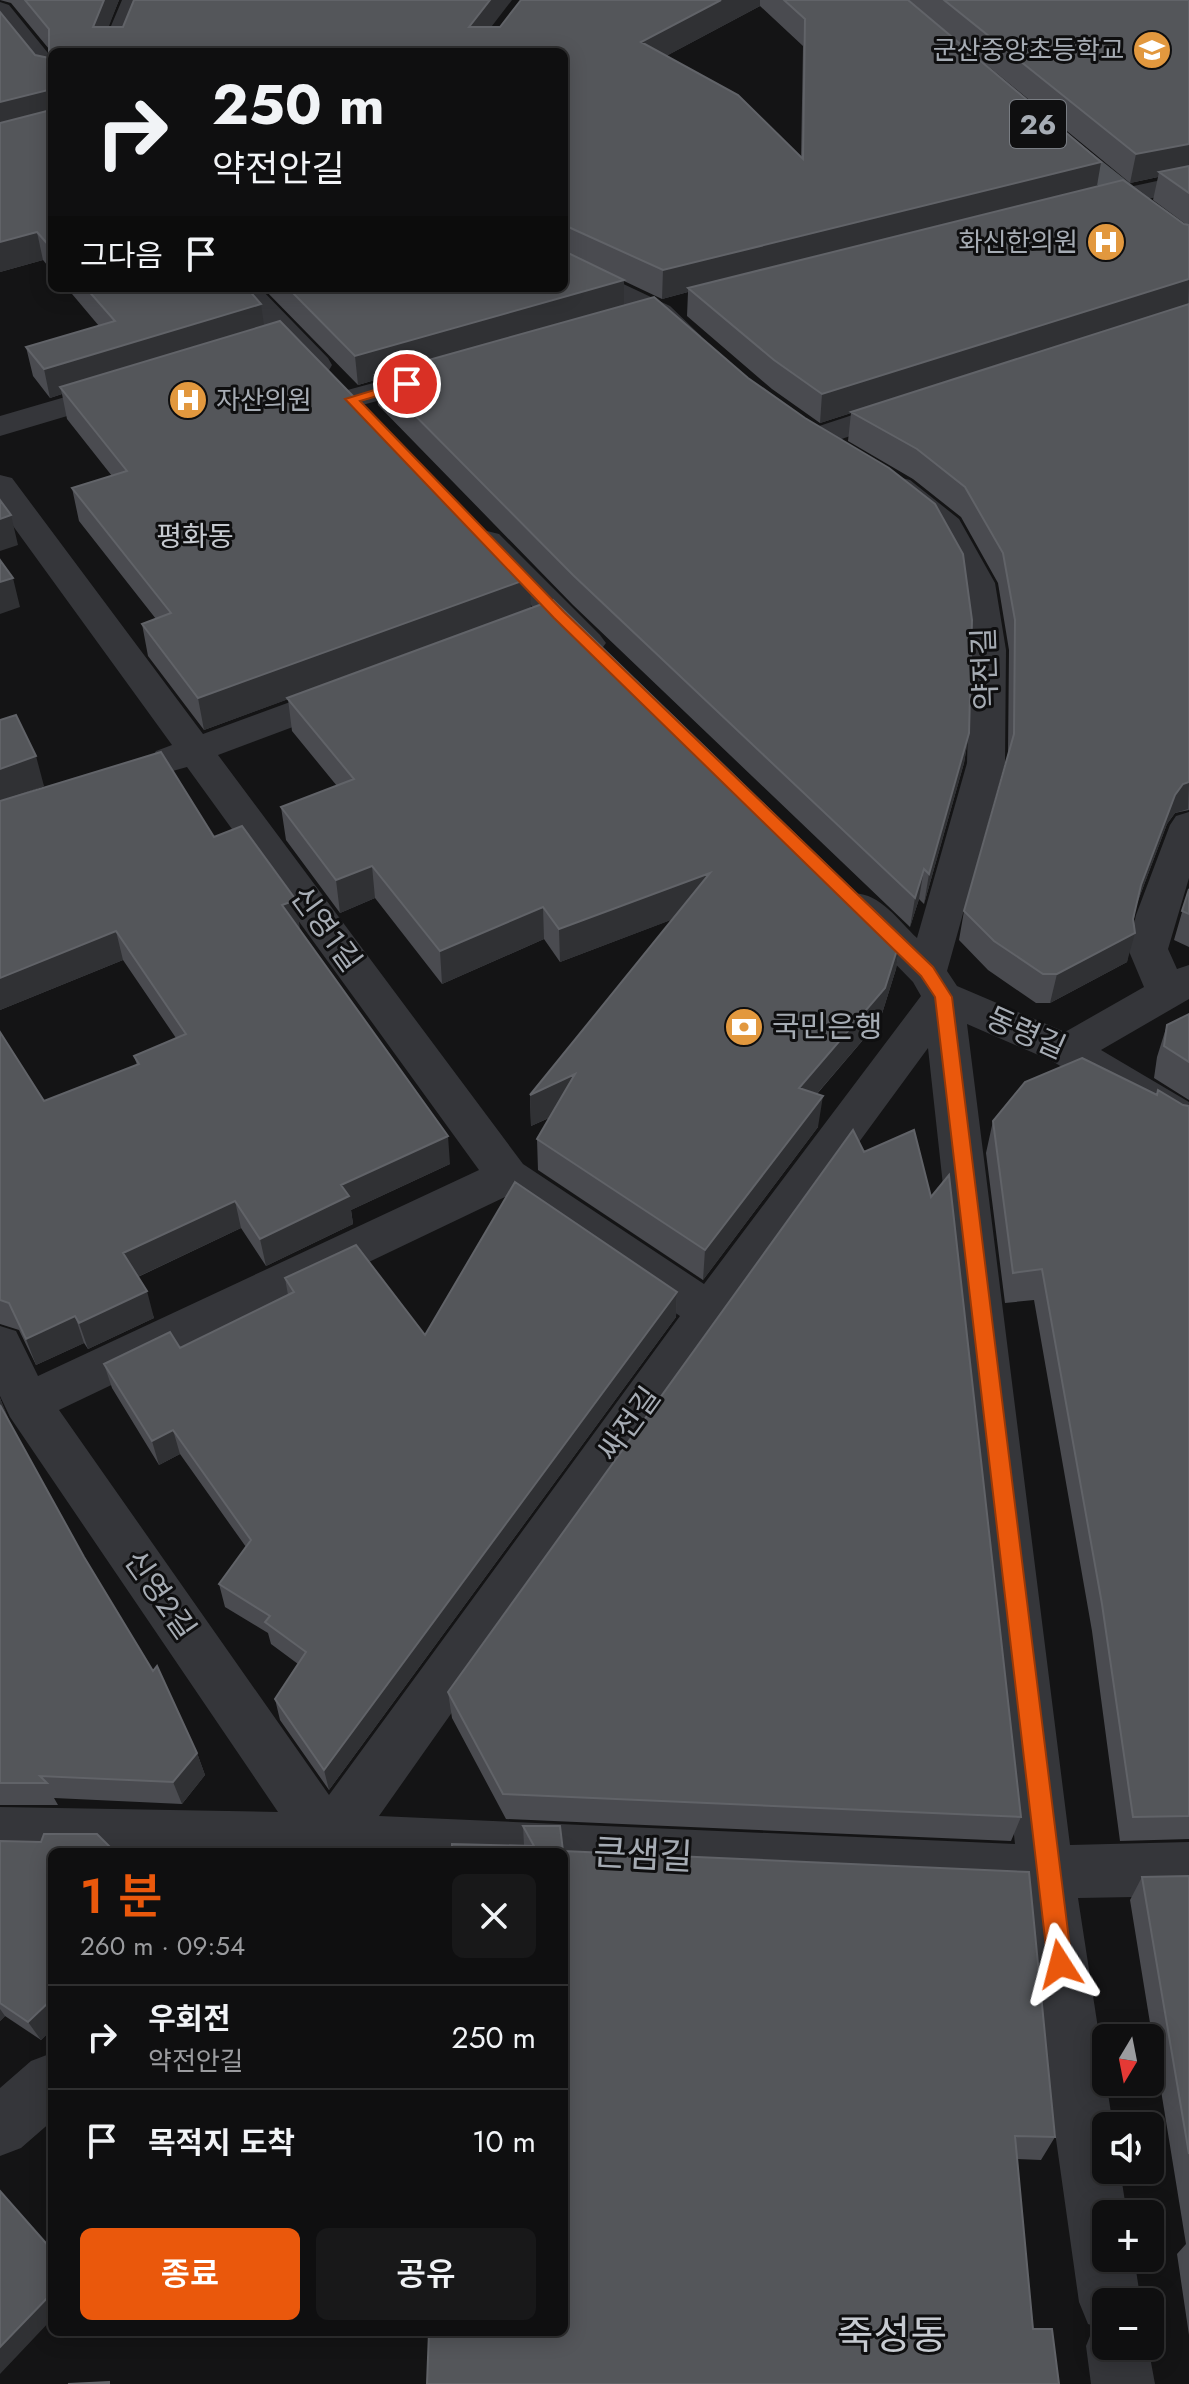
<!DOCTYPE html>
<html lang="ko">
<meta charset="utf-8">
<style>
:root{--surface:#0f0f10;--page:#181819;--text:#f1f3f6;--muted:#9b9c9f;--line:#2f2f30;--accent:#ea580c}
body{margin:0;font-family:Jost,"Noto Sans KR",sans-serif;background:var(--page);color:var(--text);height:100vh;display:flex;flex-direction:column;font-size:30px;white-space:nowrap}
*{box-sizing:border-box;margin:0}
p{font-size:26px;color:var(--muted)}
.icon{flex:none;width:44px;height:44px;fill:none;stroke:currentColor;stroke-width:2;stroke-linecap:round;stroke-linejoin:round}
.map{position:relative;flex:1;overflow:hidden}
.side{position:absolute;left:48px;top:1848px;width:520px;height:488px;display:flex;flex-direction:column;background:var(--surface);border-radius:12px;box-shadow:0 4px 20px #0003,0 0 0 2px var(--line)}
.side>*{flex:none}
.hud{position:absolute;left:48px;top:48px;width:520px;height:244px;border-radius:12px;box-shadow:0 4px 20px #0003,0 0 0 2px var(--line);background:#0f0f10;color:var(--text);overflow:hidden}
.needle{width:52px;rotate:190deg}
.controls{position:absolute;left:1092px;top:2024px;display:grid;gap:16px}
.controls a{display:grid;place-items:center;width:72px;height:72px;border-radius:12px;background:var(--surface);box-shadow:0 4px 20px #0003,0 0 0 2px var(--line);font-size:40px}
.pin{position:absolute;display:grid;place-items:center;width:68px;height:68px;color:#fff;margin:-34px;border:4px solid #fff;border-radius:50%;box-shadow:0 2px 8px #0007}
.me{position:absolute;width:88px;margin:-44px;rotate:351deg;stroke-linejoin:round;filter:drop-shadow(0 0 6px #0008)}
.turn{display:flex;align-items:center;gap:28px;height:168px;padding:0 32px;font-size:36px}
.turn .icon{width:104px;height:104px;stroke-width:2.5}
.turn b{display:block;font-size:56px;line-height:68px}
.then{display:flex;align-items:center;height:76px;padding:0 32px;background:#0003;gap:16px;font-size:30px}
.round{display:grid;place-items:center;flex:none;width:84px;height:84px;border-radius:12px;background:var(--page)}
.head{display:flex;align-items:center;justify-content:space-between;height:136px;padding:0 32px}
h1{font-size:48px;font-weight:600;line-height:60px;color:var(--accent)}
.cta{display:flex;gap:16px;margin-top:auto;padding:16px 32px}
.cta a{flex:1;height:92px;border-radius:12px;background:var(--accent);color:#fff;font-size:32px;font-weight:600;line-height:92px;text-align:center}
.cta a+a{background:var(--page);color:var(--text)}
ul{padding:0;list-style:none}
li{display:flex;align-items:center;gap:24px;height:104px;padding:0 32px;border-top:2px solid var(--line)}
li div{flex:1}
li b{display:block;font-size:30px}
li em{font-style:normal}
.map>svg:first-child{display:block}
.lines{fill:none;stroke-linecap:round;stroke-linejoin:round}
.minor{fill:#35363a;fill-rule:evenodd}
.major{fill:#515459;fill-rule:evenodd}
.wall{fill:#4a4b50;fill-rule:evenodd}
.shaded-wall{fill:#303134}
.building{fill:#54565a;stroke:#616368;stroke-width:2}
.route{fill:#ea580c;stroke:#983908;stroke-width:2}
.labels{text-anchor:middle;stroke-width:6;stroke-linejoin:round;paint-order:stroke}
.far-poi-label{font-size:26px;fill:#a6acb4;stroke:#0f0f10;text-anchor:end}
.shield{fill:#0f0f10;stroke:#797d83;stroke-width:2}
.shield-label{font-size:28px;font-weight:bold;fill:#a6acb4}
.far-quarter-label{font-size:28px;fill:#c7cbd1;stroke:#0f0f10}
.street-label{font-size:30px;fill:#a6acb4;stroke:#0f0f10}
.poi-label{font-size:30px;fill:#a6acb4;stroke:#0f0f10;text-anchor:start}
.near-street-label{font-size:36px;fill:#a6acb4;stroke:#0f0f10}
.near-quarter-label{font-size:40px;fill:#c7cbd1;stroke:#0f0f10}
</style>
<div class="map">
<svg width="1189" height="2384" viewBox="0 0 1189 2384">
<rect width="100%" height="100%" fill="#141415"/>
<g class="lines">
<path class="minor" d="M122,0H146L126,52H100Z
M0,2L9,5L52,58V83L43,81L0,27Z
M1189,174V190L1084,213L1074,211L1070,205L1074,199Z
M564,256L670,306L701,336L697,342H675L648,318L564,276Z
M228,288H260L328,358L332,365L328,372H306Z
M433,367L444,369L448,376L444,383L351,408L340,406L335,399L340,392Z
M120,381L131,383L136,390L131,397L0,436V416Z
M907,397L918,399L923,406L918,413L815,448L804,445L799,438L804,431Z
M0,475L12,478L203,734L331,687L344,683L357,687L362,695L357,703L218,755L523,1164L704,1284L921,996L913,982L838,905L844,895C875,886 896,918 917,938L967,763L970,650L961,583L933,532L886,494L882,487L886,480L898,477L910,480L959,519L995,583L1006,650L1005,763L947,971L957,986L1065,1032L1144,987L1128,949L1136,915L1170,825L1176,816L1189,812V878L1168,949L1177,969L1189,965V999L1101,1050L1189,1102V1138L1174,1134L1052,1061L967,1024L1070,1845L1189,1842V1896L1078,1898L1113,2126H1106V2170H1120L1127,2214H1106V2258H1134L1141,2302H1106V2346H1148L1155,2384H1091L1086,2346L1094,2326L1088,2324L1079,2302L1022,1898L564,1877V1852H52V1860L0,1859V1807L278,1812L10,1417L0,1396V1326L16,1331L38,1376L479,1170L187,767L169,772L156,769L150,760L156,751L172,745L0,508ZM928,1048L1015,1844L379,1816L725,1325ZM505,1197L680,1316L329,1795L59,1410Z
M487,531L499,534L600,635L606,643L600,651L588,654L576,651L475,548L470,541L475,534Z
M52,2053V2121L21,2148L0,2156V2088L31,2061Z"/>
<path class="major" d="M1054,129L1064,131L1189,230V253L1179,250L1044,143L1040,137L1044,131Z"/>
</g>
<path class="wall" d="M0,0H119L108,27H500L521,0H1189V810L1175,813L1167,824L1136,906L1127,962L1050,1003H1036L988,970L959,940L964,911L1008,754L1009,650L998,583L961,517L913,479L848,441L851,413L820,423L772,389L687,316L688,292L662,299L624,281V306L969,733L964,763L924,904L919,899L910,927L573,605L378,405L375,380L358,385L263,288H564V52H52V271L43,260L0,272L35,55L49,58V49L11,3ZM760,6L803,46L801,158L666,56ZM937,24L1130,183L1158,177L1153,200L1187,225L1097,186L1101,162Z
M67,288H247L264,326L531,608L901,937L896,969L880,1020L817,1094L818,1127L703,1280L538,1170L537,1139L549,1118L531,1126L530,1095L673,919L560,962L544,939L442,984L375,898L340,913L286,840L281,807L337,786L292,731L288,699L204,730L148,656L142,624L156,619L79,521L72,488L112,476L67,419L62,394L50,398L33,376L26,347L99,326Z
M0,720L44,786L11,798L214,837L300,929H299L450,1164L351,1210L353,1224L266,1266L241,1228L138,1277L154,1318L88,1349L84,1343L36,1365L19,1330L0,1324V1032L44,1101L137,1065L134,1056L176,1038L123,960L0,1010Z
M1189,888V947L1174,940Z
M1189,1014V1100L1154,1078L1157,1057L1167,1025Z
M1158,1090L1183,1105L1189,1106V1839L1120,1841L1092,1631L1034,1300L1005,1303L986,1153L993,1121L1156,1095Z
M285,1278L425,1335L677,1292L676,1317L329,1790L280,1720L275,1699L298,1664L271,1644L268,1633L225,1607L219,1584L246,1547L180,1454L159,1465L112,1388L104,1364L180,1348L288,1295Z
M0,1398L9,1422L84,1557L197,1753L205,1775L182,1804L54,1798L58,1805H0Z
M448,1692L1021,1817L1011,1841L506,1819L452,1718Z
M523,1826L563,1851L1055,2137L1041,2160L1017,2159L1033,2329L524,1845Z
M0,1841L52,1852V2029L41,2040L5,2016L0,2021Z
M1189,1876V2335L1177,2254L1186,2244L1130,1900L1142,1877Z"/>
<path class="shaded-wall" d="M104,0H119L99,52L93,27Z
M490,0H512L472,52L469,27Z
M721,0H760V6L640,70L641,42Z
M48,90L52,108L0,131V102Z
M1189,144V168L1159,172L1158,177L1130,183L1136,154Z
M1101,162L1096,191L688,288V292L662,299L663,270Z
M37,232L43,260L0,272V242Z
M1189,279L1188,306L820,423L822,394Z
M624,280V309L375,375V380L358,385L355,356Z
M261,304L265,333L60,387L62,394L50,398L44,369Z
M11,515L18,545L0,551V519Z
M13,578L20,607L0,614V582Z
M530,578L531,610L204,730L198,698Z
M969,733L964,763L924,904L929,874Z
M36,756L44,786L0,801V769Z
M1189,782L1188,809L1175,813L1167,824L1133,914L1141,885L1175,795L1183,784Z
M372,866L375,898L340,913L336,880Z
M924,869L919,899L910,927L915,898Z
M710,873L708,906L560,962L559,929Z
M296,900L300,929L286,934L282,905Z
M543,907L544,939L442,984L440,951Z
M116,931L123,960L0,1010V978Z
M1135,933L1127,962L1050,1003L1057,974Z
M901,937L896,969L880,1020L795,1119L799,1088Z
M575,1074V1106L531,1126L530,1095Z
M823,1096L818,1127L703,1280L705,1250Z
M448,1136L450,1164L351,1210L353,1224L266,1266L260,1239L341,1185Z
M235,1201L241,1228L131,1280L123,1253Z
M147,1291L154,1318L88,1349L79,1323Z
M677,1292L676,1317L329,1790L324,1770Z
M75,1316L84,1343L36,1365L26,1339Z
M0,1398L10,1422L0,1408Z
M173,1430L180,1454L159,1465L152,1441Z
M197,1753L205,1775L182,1804L173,1782Z
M52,1999V2029L41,2040L28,2022Z
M0,2009L5,2016L0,2021Z
M52,2293V2319L0,2374V2347Z"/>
<path class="building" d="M25,0H104L93,27H123L134,0H490L469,27H500L521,0H721L641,42L738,95L803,159L805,19L784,0H908L1101,162L663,270L564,225V52H52V249L37,232L0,242V123L47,111L48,90L0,102V12L35,55L49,58V29Z
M944,0H1189V144L1136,154Z
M1189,166V193L1159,172Z
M1123,180L1184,224L1189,225V279L822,394L774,360L688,288Z
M564,251L624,280L355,356L288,288H564Z
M86,288H247L261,304L44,369L26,347L115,321Z
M654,297L748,378L805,418L889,468L935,504L963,554L972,620L969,733L929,874L924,869L915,898L573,575L375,375Z
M1189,304V782L1183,784L1175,795L1141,885L1133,919L1135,933L1057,974H1043L994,941L964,911L1014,734L1015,620L1003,553L965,487L917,449L851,412Z
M280,321L530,578L198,698L142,624L171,613L72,488L127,471L60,387Z
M0,500L11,515L0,519Z
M0,560L13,578L0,582Z
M553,600L901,937L885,988L799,1088L823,1096L705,1250L537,1139L575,1074L530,1095L710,873L559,929L543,907L440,951L372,866L336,880L281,807L354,779L287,698Z
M16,715L36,756L0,769V720Z
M161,752L214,837L242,826L296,900L282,905L448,1136L341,1185L349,1196L260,1239L235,1201L123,1253L147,1291L79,1323L75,1316L26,1339L9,1303L0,1300V1032L44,1101L139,1064L134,1056L186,1034L116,931L0,978V801Z
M1189,889V914L1182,911Z
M1189,1014V1062L1164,1046L1167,1025Z
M1082,1058L1157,1095L1158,1090L1183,1105L1189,1106V1816L1133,1817L1102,1604L1042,1269L1013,1273L993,1121L1025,1082Z
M853,1130L864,1152L914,1130L931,1197L949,1175L1021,1817L503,1794L448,1692Z
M515,1182L677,1292L324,1770L275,1699L306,1652L265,1622L270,1616L219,1584L251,1540L173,1430L152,1441L104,1364L170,1332L180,1348L294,1292L285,1278L356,1245L425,1335Z
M0,1405L84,1557L153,1671L157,1666L197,1753L173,1782L40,1776L47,1783H0Z
M523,1826H560L563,1851L1029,1872L1055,2137L1015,2136L1033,2329H1052L1059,2384H427L429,2332H564V1852H452V1844L534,1846Z
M44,1834H97L115,1852H52V1999L28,2022L0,2003V1841L41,1842Z
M1189,1876V2154L1142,1877Z
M0,2191L52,2250V2293L0,2347Z
M109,2382V2384H68Z"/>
<path class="route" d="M407,380L413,384L412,386L360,401L564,612L933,967L952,997L1072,1964L1068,1972L1060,1976L1052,1972L1048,1964L935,997L921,976L554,618L345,399Z"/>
<defs>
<symbol id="school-disc" viewBox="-11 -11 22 22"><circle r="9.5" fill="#e2983e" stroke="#0f0f10"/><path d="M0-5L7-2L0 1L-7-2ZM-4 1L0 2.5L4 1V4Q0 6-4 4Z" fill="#fff"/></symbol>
<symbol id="hospital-disc" viewBox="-11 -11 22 22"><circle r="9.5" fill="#e2983e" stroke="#0f0f10"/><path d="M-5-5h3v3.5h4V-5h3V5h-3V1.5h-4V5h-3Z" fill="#fff"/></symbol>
<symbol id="bank-disc" viewBox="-11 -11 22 22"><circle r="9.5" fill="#e2983e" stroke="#0f0f10"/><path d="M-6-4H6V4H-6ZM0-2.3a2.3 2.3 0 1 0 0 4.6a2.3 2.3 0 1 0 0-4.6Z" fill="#fff"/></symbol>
</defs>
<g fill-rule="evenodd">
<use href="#school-disc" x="1130" y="28" width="44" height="44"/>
<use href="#hospital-disc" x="1084" y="220" width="44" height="44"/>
<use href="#hospital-disc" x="166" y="378" width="44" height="44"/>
<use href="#bank-disc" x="722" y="1005" width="44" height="44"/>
</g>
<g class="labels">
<g class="far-poi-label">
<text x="1124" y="59">군산중앙초등학교</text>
<text x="1078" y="251">화신한의원</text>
<text x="216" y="409" text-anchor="start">자산의원</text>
</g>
<rect class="shield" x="1010" y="100" width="56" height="48" rx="6"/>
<g class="shield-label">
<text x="1038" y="134">26</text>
</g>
<g class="far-quarter-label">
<text x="195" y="546">평화동</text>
</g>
<g class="street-label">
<text transform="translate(985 669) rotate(-92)" y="10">약전길</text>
<text transform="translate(326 929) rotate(54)" y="10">신영1길</text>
<text transform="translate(1026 1033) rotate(24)" y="10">동령길</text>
<text transform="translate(629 1424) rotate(-54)" y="10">싸전길</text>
<text transform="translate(160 1595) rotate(55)" y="10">신영2길</text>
</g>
<g class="poi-label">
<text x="772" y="1037">국민은행</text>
</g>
<g class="near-street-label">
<text transform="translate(643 1854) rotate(3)" y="13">큰샘길</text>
</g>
<g class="near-quarter-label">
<text x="892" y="2349">죽성동</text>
</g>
</g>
</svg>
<div class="controls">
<a><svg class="needle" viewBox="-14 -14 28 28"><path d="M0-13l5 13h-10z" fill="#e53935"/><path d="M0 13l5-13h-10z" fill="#9b9c9f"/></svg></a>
<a><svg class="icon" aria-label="sound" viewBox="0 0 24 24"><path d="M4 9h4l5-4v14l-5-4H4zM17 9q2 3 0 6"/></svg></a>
<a>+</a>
<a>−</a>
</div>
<div class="pin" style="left:407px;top:384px;background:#d93025"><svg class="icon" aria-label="arrive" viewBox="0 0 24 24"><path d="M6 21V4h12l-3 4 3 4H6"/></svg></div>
<svg class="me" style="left:1060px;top:1964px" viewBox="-20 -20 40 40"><path d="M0-17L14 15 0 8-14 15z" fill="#ea580c" stroke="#fff" stroke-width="4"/></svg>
<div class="hud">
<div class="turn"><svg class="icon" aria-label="right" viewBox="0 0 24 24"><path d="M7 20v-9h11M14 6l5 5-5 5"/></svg><div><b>250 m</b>약전안길</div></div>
<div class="then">그다음<svg class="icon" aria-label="arrive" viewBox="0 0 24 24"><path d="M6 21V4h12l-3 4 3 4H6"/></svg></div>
</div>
<section class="side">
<div class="head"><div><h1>1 분</h1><p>260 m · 09:54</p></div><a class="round"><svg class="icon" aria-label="close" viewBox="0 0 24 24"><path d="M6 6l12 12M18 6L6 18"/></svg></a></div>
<ul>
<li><svg class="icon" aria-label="right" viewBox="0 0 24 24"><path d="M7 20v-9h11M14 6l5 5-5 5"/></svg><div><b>우회전</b><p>약전안길</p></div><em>250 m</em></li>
<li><svg class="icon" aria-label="arrive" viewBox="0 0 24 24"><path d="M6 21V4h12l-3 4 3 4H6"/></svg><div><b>목적지 도착</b></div><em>10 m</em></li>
</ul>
<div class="cta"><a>종료</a><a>공유</a></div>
</section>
</div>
